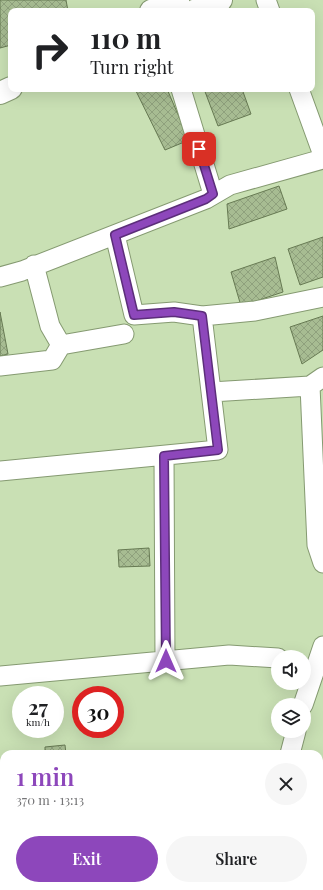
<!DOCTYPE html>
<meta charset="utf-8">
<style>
:root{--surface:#fff;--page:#f6f6f6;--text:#202124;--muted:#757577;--accent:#8d47bb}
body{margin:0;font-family:"Playfair Display",serif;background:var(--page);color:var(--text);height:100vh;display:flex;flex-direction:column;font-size:15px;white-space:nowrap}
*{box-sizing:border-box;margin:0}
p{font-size:13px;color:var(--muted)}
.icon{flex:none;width:22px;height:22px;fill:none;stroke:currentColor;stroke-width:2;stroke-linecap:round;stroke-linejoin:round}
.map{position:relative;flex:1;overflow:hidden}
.details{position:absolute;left:0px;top:750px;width:323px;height:140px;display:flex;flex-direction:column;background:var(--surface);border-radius:12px 12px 0 0;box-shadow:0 4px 16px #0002}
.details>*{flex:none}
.hud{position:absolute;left:8px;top:8px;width:307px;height:84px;border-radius:8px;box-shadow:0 4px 16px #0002;background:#fff;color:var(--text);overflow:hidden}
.buttons{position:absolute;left:271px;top:650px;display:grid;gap:8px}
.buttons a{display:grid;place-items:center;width:40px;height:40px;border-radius:50%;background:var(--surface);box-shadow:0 4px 16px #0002;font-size:20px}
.speed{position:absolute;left:12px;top:686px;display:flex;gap:8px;font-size:20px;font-weight:700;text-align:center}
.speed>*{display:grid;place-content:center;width:52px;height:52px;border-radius:50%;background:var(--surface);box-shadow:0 4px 16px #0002;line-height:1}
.speed small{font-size:10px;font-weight:400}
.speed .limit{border:6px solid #d22;background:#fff;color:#111}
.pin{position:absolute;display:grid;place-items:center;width:34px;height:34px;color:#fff;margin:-17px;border-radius:8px;box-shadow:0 2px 6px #0006}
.me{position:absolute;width:44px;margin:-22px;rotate:0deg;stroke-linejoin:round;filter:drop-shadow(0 0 3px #0008)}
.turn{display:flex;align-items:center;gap:14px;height:84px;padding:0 16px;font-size:18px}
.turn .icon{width:52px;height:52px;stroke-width:2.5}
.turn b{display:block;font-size:28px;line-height:34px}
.round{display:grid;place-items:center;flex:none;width:42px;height:42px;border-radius:21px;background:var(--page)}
.summary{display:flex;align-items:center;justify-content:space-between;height:68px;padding:0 16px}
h1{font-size:24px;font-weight:600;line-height:30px;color:var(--accent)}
.button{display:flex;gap:8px;margin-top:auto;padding:8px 16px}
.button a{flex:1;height:46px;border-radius:24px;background:var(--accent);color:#fff;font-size:16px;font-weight:600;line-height:46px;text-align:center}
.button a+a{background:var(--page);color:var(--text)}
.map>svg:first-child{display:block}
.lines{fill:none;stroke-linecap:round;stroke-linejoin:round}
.stream{stroke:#488980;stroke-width:4}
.building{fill:url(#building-cross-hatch);stroke:#677a53}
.minor-casing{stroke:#859a71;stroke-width:21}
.major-casing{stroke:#859a71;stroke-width:24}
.minor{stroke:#fff;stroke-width:19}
.major{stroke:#fff;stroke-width:22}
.rail{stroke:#778768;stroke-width:3;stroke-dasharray:7 7;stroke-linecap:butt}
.route-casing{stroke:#5c2e7a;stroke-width:10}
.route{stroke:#8d47bb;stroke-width:7}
</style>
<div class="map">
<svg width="323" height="890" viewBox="0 0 323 890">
<defs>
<pattern id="building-cross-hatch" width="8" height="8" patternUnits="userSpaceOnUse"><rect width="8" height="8" fill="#a7bc92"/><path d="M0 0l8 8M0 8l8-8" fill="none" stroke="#8fa17d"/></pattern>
</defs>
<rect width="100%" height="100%" fill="#c9e0b4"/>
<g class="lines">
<path class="stream" d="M211,890L213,886"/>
</g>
<path class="building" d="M0,0H66L68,11H11V45L0,48Z
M135,89H167L189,140L165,150Z
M204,89H242L251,114L218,126Z
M279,186L287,209L229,229L227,204Z
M323,237V277L300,285L288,249Z
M275,257L283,292L241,306L231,272Z
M0,312L8,354L0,356Z
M323,316V350L302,364L290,327Z
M149,548L150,566L119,567L118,550Z
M65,745L66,754H45V747Z
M191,886H203L201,890H197Z"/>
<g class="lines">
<defs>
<path id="minor" d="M266,0L270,11
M181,89L213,194
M299,89L323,155
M34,265L50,326L61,345L124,334
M0,277L22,271L206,199L230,185L323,159
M202,316L255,311L323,297
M0,366L52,360L61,345
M323,377L310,386L317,545L323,563
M211,392L310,386
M164,456L165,661
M0,471L218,450L202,316L174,312L134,315L115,235
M0,676L229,655L278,658
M303,705L323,646
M290,754L296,731
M319,778H323
M149,890L152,886"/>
<path id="major" d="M151,11L178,0
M194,11L221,0
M0,93L11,88"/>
</defs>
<use href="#minor" class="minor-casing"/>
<use href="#major" class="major-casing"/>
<use href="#minor" class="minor"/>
<use href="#major" class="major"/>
<path class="rail" d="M319,787L323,786
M319,800H323
M0,810L4,809
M0,822H4"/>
</g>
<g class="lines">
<defs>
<path id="route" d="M166,661L164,456L218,450L202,316L174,312L134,315L115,235L206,199L213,194L199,149"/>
</defs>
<use href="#route" class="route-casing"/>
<use href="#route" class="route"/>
</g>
</svg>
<div class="buttons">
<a><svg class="icon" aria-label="sound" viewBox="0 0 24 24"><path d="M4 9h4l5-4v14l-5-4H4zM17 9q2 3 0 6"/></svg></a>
<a><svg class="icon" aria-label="layers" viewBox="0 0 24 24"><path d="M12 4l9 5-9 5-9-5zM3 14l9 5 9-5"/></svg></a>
</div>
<div class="speed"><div>27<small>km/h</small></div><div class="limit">30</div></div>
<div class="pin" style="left:199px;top:149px;background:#d93025"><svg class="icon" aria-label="arrive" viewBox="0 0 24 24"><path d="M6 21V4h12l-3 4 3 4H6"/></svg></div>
<svg class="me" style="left:166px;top:661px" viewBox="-20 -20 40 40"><path d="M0-17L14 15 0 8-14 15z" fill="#8d47bb" stroke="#fff" stroke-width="4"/></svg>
<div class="hud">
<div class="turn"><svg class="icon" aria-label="right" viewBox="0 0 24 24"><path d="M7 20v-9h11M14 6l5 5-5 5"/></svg><div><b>110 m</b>Turn right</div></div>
</div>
<section class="details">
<div class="summary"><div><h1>1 min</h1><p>370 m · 13:13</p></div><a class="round"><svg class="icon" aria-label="close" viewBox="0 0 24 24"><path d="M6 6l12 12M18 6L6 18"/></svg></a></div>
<div class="button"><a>Exit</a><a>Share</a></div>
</section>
</div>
